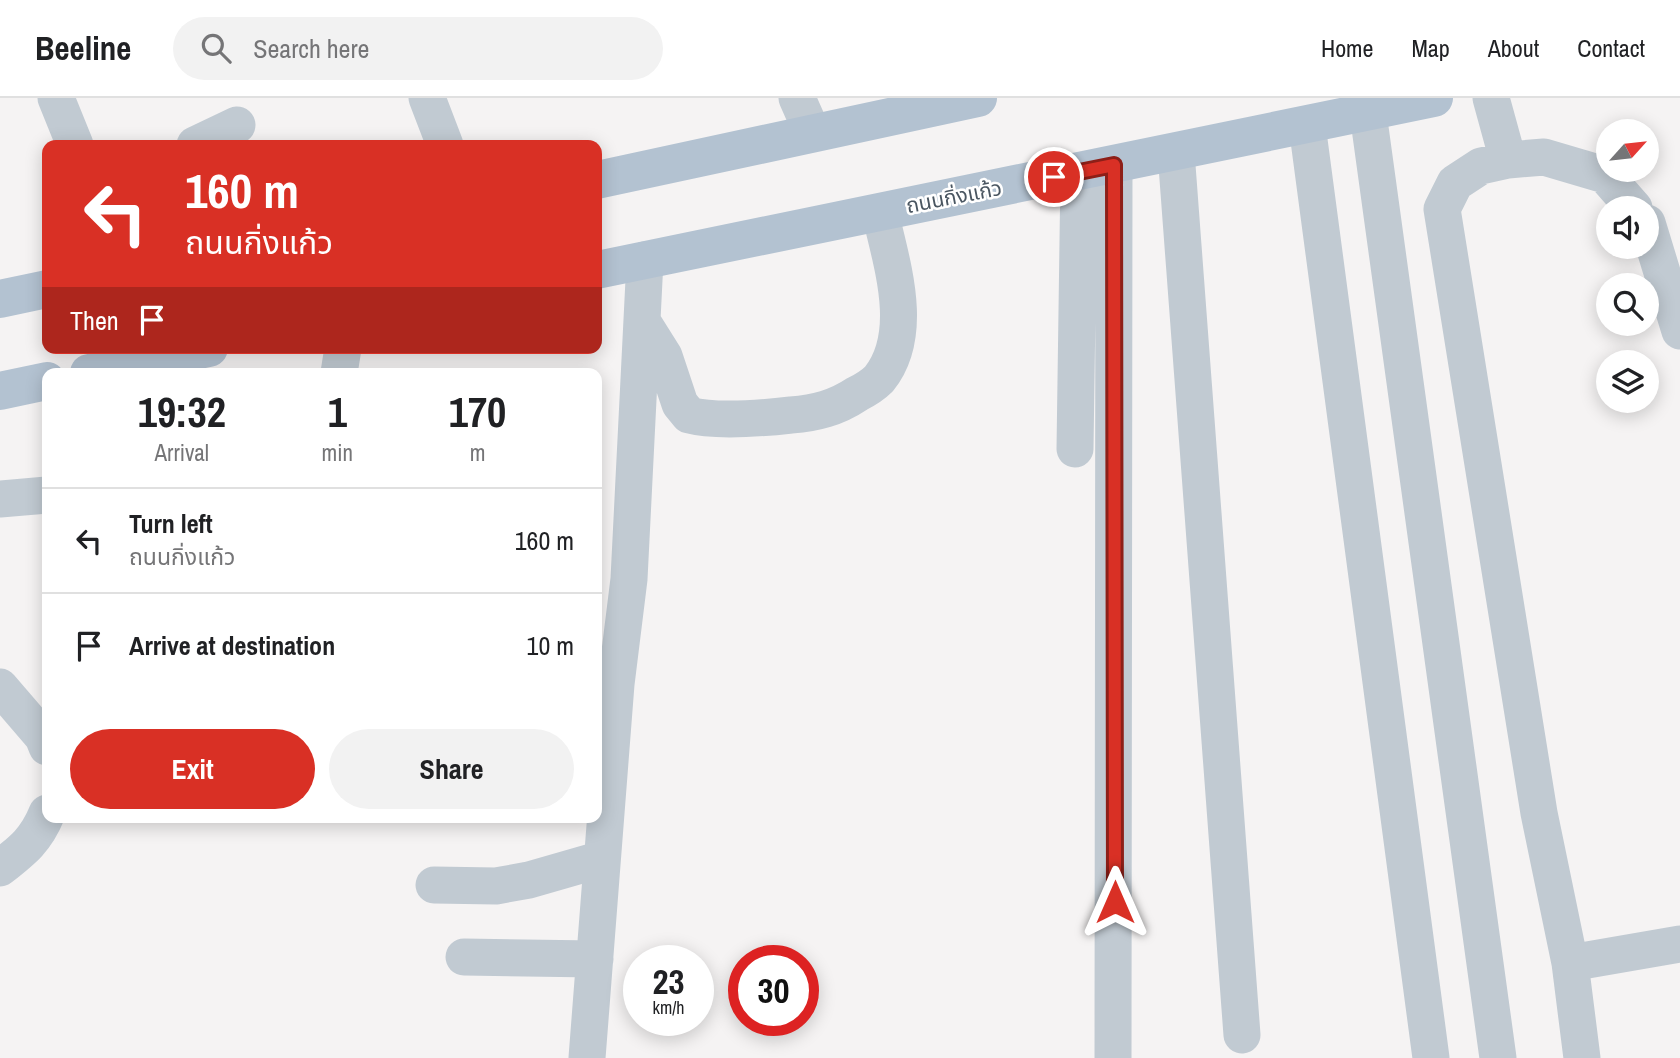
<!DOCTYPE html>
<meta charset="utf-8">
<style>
:root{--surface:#fff;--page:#f2f2f2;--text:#202124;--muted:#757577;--line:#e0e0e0;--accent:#d93025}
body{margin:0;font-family:"Archivo Narrow","Noto Sans Thai",sans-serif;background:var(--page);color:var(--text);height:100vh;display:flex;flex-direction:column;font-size:26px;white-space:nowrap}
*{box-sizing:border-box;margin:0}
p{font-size:23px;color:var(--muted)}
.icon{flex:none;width:38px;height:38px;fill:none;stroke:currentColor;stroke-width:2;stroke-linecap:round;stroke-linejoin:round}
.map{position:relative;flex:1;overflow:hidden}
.sheet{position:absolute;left:42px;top:270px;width:560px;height:455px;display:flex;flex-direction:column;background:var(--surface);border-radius:14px;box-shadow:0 4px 18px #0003}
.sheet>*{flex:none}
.top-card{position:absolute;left:42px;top:42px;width:560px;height:214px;border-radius:14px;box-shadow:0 4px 18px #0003;background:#d93025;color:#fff;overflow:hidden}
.needle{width:46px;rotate:63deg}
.fabs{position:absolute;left:1596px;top:21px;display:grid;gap:14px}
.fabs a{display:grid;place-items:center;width:63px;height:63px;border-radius:50%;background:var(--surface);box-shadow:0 4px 18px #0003;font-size:35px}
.speed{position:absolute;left:623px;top:847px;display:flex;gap:14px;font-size:35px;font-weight:700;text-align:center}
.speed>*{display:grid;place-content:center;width:91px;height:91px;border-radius:50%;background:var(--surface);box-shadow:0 4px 18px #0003;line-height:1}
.speed small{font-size:18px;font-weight:400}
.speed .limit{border:10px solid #d22;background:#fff;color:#111}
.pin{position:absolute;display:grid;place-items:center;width:60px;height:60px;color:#fff;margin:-30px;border:4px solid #fff;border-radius:50%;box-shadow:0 2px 7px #0007}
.me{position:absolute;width:77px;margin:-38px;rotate:0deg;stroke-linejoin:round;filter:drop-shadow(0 0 5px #0008)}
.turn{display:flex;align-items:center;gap:24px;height:147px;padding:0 28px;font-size:32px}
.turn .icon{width:91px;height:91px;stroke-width:2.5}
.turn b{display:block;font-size:49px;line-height:60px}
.then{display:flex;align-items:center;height:66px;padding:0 28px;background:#0003;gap:14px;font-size:26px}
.eta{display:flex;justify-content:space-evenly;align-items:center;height:119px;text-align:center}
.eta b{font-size:42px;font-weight:800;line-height:49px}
.cta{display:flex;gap:14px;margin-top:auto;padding:14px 28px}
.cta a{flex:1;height:80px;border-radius:42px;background:var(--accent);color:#fff;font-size:28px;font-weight:800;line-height:80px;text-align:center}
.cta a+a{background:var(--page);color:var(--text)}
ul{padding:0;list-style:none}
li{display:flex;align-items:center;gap:21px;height:105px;padding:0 28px;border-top:2px solid var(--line)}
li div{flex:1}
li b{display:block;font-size:26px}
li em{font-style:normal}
header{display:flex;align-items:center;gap:42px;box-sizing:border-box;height:98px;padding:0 35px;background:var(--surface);border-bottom:2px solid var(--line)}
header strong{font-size:33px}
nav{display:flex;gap:38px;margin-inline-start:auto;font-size:24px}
.search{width:490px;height:63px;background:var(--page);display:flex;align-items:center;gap:18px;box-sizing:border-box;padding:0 24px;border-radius:38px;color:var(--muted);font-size:26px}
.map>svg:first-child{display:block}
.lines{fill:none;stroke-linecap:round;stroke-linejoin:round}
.minor{stroke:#c1cad2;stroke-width:37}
.major{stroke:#b3c2d1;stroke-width:38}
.route-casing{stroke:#8d1f18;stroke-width:18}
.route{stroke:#d93025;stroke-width:12}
.labels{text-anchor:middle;stroke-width:5;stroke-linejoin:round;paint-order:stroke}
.street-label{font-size:21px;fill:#4a5661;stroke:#fff}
</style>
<header>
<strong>Beeline</strong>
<div class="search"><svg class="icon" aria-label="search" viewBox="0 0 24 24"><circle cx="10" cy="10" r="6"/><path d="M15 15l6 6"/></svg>Search here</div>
<nav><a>Home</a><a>Map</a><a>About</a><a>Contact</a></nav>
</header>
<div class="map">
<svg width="1680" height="960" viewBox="0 0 1680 960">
<rect width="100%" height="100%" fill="#f5f3f3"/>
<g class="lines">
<path class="minor" d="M56,0L75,47
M427,0L445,47
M797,0L812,34
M1491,0L1508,62L1544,59L1605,77L1634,110
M1368,15L1498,960
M1307,27L1431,960
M195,47L237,27
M1176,54L1242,937
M1508,62L1481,68L1455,85L1442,111L1539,715L1570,865L1582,960
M1647,125L1680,233
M642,223L664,258L680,306L689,317C715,324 764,320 791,317C816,315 836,310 857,296C865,292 873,287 879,281C916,235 891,164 880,114
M339,275L343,250
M1075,351L1079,74
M0,401L47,397
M0,589L43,639L47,649
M0,770C23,752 36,742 47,715
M434,787L496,788L529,782L602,761
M464,859L595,861
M1570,865L1680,846
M587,960L616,586L629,481L645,162
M1113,960L1114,67"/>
<path class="major" d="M597,82L978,0
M597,172L1434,0
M0,201L47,191
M89,275L209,250
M0,293L47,283"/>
</g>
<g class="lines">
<defs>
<path id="route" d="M1054,79L1114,67L1115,804"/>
</defs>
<use href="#route" class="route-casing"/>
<use href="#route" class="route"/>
</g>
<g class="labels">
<g class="street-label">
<text transform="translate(954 99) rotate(-11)" y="7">ถนนกิ่งแก้ว</text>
</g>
</g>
</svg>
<div class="fabs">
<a><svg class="needle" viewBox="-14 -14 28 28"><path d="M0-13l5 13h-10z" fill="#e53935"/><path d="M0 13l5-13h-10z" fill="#757577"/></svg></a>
<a><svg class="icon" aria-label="sound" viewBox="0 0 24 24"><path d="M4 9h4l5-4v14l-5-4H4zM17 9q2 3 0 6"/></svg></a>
<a><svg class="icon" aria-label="search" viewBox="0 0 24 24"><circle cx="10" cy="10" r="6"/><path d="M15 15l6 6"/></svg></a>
<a><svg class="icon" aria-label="layers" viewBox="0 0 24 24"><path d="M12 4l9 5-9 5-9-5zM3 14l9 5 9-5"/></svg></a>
</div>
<div class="speed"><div>23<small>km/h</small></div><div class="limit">30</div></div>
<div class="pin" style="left:1054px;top:79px;background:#d93025"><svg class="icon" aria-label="arrive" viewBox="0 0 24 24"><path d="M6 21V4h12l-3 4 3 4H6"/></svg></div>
<svg class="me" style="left:1115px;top:804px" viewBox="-20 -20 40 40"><path d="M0-17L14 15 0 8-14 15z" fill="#d93025" stroke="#fff" stroke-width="4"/></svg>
<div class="top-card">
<div class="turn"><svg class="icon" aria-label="left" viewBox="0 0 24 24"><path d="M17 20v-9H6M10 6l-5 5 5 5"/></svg><div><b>160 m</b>ถนนกิ่งแก้ว</div></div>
<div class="then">Then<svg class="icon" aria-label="arrive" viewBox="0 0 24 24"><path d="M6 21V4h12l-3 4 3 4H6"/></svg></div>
</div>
<section class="sheet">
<div class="eta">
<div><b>19:32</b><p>Arrival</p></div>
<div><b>1</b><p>min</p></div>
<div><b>170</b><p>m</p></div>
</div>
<ul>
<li><svg class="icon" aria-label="left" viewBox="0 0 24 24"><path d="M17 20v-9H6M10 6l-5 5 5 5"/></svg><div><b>Turn left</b><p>ถนนกิ่งแก้ว</p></div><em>160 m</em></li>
<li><svg class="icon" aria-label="arrive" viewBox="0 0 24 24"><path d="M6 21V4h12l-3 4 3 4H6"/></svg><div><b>Arrive at destination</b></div><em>10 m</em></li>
</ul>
<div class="cta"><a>Exit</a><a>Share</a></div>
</section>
</div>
